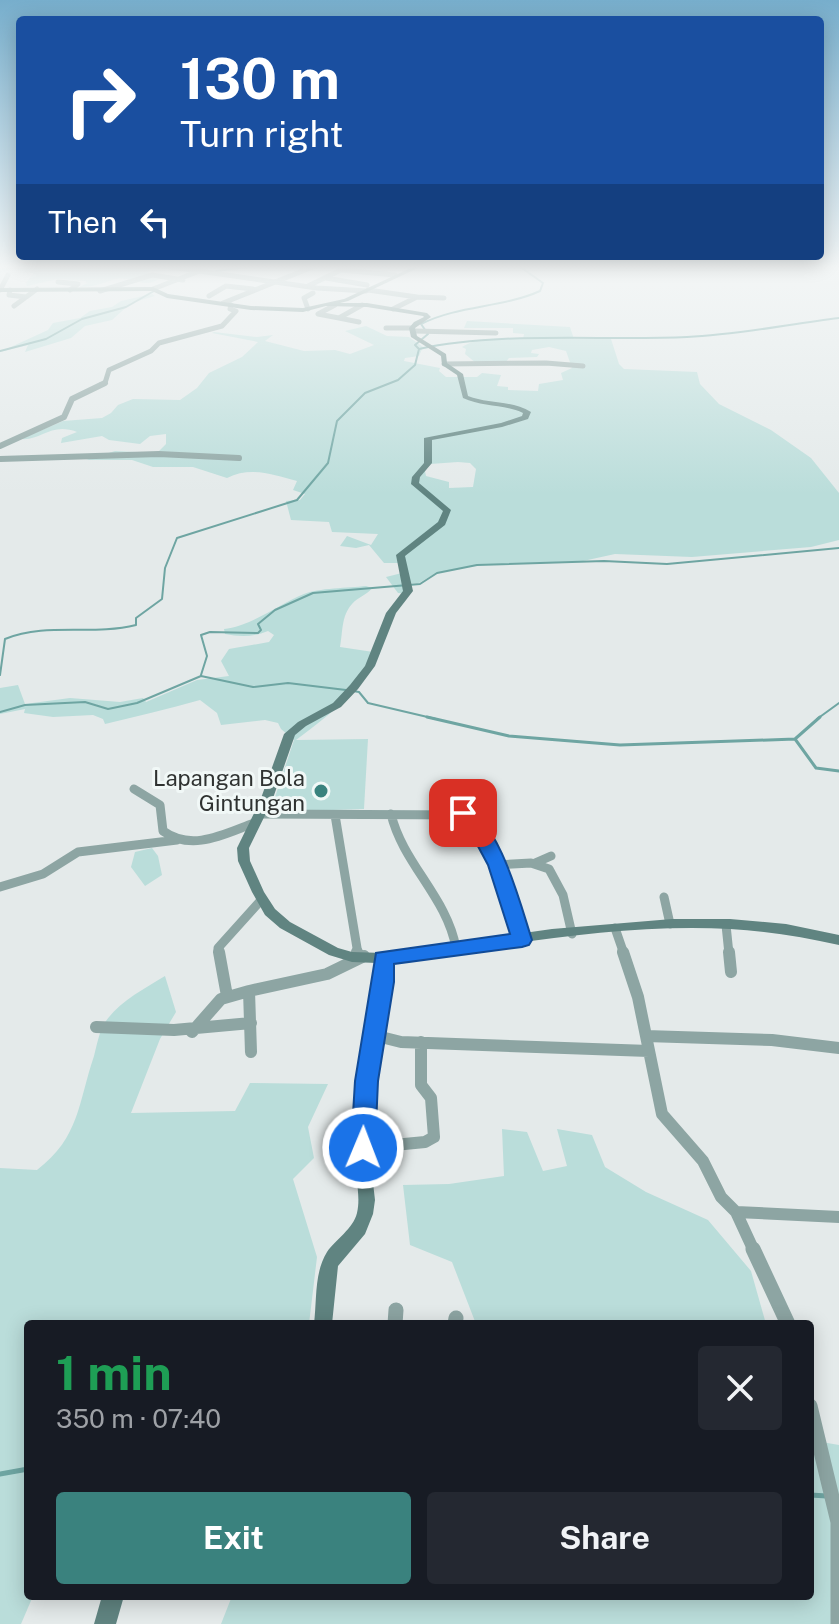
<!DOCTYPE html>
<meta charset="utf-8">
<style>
:root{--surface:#171b24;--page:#242831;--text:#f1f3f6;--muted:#9ea1a6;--accent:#3a827e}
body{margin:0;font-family:"Public Sans",sans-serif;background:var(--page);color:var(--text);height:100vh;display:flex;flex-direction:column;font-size:30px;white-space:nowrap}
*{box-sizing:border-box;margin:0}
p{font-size:26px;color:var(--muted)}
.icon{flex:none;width:44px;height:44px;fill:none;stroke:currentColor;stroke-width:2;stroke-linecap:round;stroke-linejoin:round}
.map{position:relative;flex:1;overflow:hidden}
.details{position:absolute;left:24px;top:1320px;width:790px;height:280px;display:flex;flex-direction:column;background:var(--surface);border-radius:8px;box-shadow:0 4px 20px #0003}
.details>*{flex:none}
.top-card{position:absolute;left:16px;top:16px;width:808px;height:244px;border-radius:8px;box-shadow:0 4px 20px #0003;background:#1a4fa0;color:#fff;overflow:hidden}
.pin{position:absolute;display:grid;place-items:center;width:68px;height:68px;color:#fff;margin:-34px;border-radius:16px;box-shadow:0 4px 12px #0006}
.me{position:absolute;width:88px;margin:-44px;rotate:1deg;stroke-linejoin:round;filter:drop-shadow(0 0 6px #0008)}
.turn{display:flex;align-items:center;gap:28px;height:168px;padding:0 32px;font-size:36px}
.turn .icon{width:104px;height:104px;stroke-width:2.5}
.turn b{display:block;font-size:56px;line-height:68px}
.then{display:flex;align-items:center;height:76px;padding:0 32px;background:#0003;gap:16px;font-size:30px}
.round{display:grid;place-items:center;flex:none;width:84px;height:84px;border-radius:8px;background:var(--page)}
.overview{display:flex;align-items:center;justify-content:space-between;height:136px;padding:0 32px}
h1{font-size:48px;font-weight:700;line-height:60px;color:#1e9e55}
.action{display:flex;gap:16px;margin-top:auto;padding:16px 32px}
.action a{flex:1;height:92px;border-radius:8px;background:var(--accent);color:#fff;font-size:32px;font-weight:700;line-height:92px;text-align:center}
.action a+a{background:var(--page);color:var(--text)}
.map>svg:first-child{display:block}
.green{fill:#baddda;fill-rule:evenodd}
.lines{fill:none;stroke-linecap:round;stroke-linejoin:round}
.stream-far2{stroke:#6ea5a2;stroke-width:2}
.stream-far1{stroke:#6ea5a2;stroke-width:3}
.stream{stroke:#6ea5a2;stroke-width:5}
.street-far4{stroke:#8da5a3;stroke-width:5}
.street-far3{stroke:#8da5a3;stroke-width:6}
.street-far2{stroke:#8da5a3;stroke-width:9}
.street-far1{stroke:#8da5a3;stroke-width:12}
.street{stroke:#8da5a3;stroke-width:15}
.secondary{fill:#608481;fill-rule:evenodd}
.route{fill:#1a73e8;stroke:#114b97;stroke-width:2}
.poi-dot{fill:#3a827e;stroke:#f1f8f7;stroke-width:3}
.labels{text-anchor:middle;stroke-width:6;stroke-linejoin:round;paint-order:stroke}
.poi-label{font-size:22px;fill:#2f3231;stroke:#f1f8f7;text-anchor:end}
</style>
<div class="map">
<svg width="839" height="1624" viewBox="0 0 839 1624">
<rect width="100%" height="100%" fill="#e4eaea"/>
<path class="green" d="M0,266H135L152,268L147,273L155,274L147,277L159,279C143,290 132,274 112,280C101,284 92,287 80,287L87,283L85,281L58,279L27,286L26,283L34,273L11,269L0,273Z
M152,294L155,296L131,303L112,320L85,326L71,338L25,352L28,345L0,352L48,330L53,323L80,318L90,311L112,307L121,301Z
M467,321L570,327L574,339H611L619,364L624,369L697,372L700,384L719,404L771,430L811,458L839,493V540L811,547L692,557L615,554L583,561L476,565L436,573L419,583L409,584L408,594L398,593L386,577L406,572L402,563H384L369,545L356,548L340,546L347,536L371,545L378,534L332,532L329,522L291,520L286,501L300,500L305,494L293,490L297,481C273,475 251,466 227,478L193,467H153L132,460H86L115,451L157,453L166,444V434L150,436L140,444L109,440L102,436L61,443L62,438L77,432C51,422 41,441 21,439L63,421L102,418L111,413L118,405L133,399L180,400L197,388L209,373L242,357L258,342L212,333L214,332L257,337L273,335L265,341L304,351L335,350L350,354L374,345L345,331L366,326L387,336L409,337L423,347L419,356L405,358L404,361L440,368L439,371L446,377H477L482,373L501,375L497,386L508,387V390L538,391L539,384L563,380L561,373L572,368L566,351L549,347L532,350L531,353L539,354L537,357L509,358L505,363H476L465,354L466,349L462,347C478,336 504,339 523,339L524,334L513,333V328H464ZM458,462L470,463L476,469L473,487L449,488V482L426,476L425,471L430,464Z
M366,586L372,588C367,595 358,597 352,604C341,616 343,632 340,647L380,653C353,697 337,709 296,740L368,739L364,809L270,812L294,740L281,729L278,723L265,720L221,725L217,713L200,700C168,709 137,716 105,724L103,719L93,715L53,717L24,713L25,709L0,714V688L18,685L25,704L70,698L120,702L143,698L146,702L197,680L229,676L221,661L229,649L269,642L274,635L268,631C254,637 240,637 225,634L224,629C250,627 279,604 304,594C318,588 349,588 366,586Z
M152,848L158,856L162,875L145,886L131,867L135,852Z
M165,976L176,1012L160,1039L131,1113L235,1111L250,1083L328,1084L308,1127L314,1158L293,1179L317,1257L309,1324H28V1596H33L21,1624H0V1168L37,1170C80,1137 78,1103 94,1056C97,1045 99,1031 106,1021C120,1001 144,989 165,976Z
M502,1129L527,1132L543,1171L567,1166L557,1129L592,1135L605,1167L646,1192L708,1220L751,1271L766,1324H476L452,1262L410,1245L403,1185L449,1184L504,1176Z
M810,1440L839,1445V1624H221L232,1596H810Z"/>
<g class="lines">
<path class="stream-far2" d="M216,271L256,266
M418,348L415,345L428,334L421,324C459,305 502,308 540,291L543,283L519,266
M0,351L46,339L82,319L126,307L154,291
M0,675L5,639C47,622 92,636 136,625V618L162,599L165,568L177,538L297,500L328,463L337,421L365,393L398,380L415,365L419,349C500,331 603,341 687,337C738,335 789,324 839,318
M201,675L207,656L201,635L210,632L258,633L261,630L258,624L275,610L313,593L420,584L437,573L477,565L604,561L667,564L839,548
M353,691L359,692L368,703L436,719
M0,712L25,705L85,702L108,709L137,703L201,676L253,687L288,683L346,690
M817,719L839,703"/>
<path class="stream-far1" d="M427,717L509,736L620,745L795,739L820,717
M795,739L816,768L839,771"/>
<path class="stream" d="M0,1474L28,1469
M810,1495L827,1496"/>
<path class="street-far4" d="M164,266L317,288L366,291
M326,278L367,285
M58,282L78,284L70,290
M308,286L341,270L395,275
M153,289L202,270
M0,290L8,275
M10,290L9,295L26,297
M368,290L417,297L393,309
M100,291L152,275L183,280
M209,296L226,286L253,289
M417,297L444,298
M223,303L315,266
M335,305L318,314L339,318L362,305
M14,306L37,289
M308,309L304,298L313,293
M339,318L359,322
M386,328H412
M415,331L496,333
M444,364L546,363L583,366
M100,385L105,383L109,370L151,351L159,343L222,326L236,311L230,309L231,305"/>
<path class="street-far3" d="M0,446L64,417L72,399L105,383
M0,459L159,454L239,458"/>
<path class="street-far2" d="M134,789L160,805L163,831C192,852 224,834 254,823
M260,814L469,815L497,865L531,863L549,869L563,895L572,934
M391,814C403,864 447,897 456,948
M335,815L358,954
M535,863L551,856
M497,865L522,940
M0,887L43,874L78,852L177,840
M664,897L670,924
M726,925L729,954
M615,928L624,954
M219,954L218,948L262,899"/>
<path class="street-far1" d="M219,952L227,996
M357,952L358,957
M623,952L638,997L662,1114L703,1161L721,1197L736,1212L839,1217
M729,952L731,972
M96,1027L174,1030L251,1023
M192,1032L221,999L249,991
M373,1035L401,1042L649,1051
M646,1036L772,1040L839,1048
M251,1052L249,991L327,974L364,956
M363,1148L425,1142L434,1137L431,1098L421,1085V1042
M736,1212L754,1251"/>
<path class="street" d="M753,1249L788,1324
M395,1324L396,1310
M455,1324L456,1318
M810,1406L838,1522V1624"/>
<path class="secondary" d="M415,266H422L348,301L340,303H367L427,313L431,317L415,328L417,336L446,354L447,363L463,374L468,396C488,404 512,400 531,412L528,419L502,427L432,440V463L420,477L419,483L451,510L445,525L405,556L413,591L396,613L375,666L358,689L341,707L306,726L295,735L272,801L249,848L250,861L264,892L275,909L290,922L338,948L352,952L383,953L552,929L672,919H730L786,924L839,935V945C803,937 767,931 730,929C617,923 502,946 390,962V988L379,1037L373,1098L371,1166L375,1200L373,1214L365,1234L338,1266L332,1324H314C317,1300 314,1273 327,1252C336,1239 353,1229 357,1213C361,1196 355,1176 355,1158C355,1117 358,1076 365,1035C369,1011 379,988 377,963L352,962L329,955L280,928L265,915L252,892L238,861L237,848L260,801L284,734L298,722L333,703L350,685L365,666L386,613L403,591L396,555L438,522L443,511L411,484L412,477L424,463V438L501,423L522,416L523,413C504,404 482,407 463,398L457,375L442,365L441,356L411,337L409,328L414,322L424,317L423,316L367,307L326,306L303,312L251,310L167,298L152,291L0,292V288L153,287L168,294L251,306L303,308L344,299Z
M102,1596H124L116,1624H94Z"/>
</g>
<linearGradient id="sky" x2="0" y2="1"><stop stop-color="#77aecc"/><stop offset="0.54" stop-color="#f3f6f6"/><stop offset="1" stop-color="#f3f6f6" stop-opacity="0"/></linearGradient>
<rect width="839" height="494" fill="url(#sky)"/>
<path class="route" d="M463,808C499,817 521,907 532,940L529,945L522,947L394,964V982L378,1081L375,1148L372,1156L363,1159L355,1156L351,1148L355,1081L376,953L510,934L488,865L465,822L454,813Z"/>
<circle class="poi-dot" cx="321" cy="791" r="8"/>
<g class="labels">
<g class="poi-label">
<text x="305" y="786">Lapangan Bola<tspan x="305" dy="25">Gintungan</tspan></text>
</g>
</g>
</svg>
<div class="pin" style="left:463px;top:813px;background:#d93025"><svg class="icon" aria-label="arrive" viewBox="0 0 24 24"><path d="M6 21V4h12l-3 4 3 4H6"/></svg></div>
<svg class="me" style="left:363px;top:1148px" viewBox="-20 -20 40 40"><circle r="17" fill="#1a73e8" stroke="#fff" stroke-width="3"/><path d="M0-11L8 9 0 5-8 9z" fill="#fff"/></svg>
<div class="top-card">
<div class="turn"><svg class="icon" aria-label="right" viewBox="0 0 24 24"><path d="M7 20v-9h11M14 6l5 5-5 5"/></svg><div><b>130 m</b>Turn right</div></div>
<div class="then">Then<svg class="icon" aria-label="left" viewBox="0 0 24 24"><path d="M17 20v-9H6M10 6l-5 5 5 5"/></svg></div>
</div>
<section class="details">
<div class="overview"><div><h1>1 min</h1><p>350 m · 07:40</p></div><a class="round"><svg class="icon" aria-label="close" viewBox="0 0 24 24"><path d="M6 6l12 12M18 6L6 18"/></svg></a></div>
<div class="action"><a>Exit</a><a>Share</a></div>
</section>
</div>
